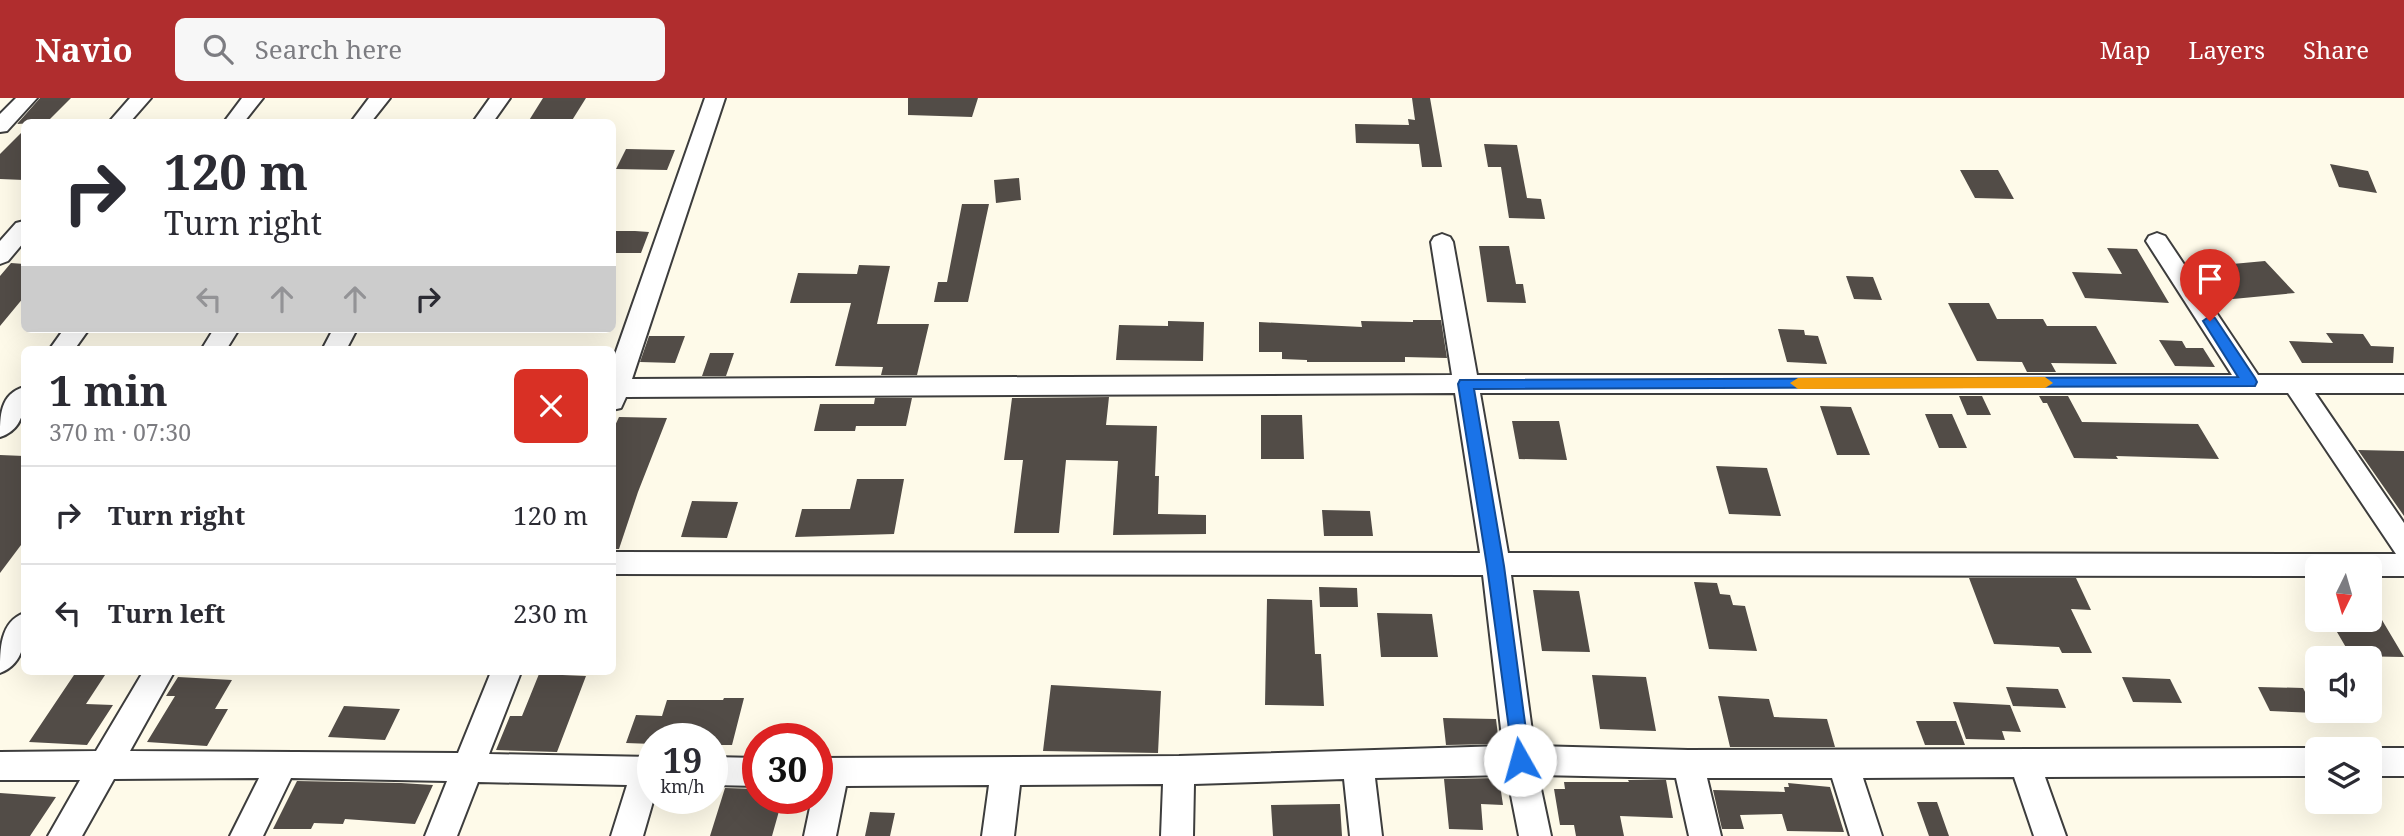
<!DOCTYPE html>
<meta charset="utf-8">
<style>
:root{--surface:#fff;--page:#f7f7f7;--text:#2b2b33;--muted:#7c7c81;--line:#e1e1e2;--accent:#b02d2e}
body{margin:0;font-family:"Noto Serif",serif;background:var(--page);color:var(--text);height:100vh;display:flex;flex-direction:column;font-size:26px;white-space:nowrap}
*{box-sizing:border-box;margin:0}
p{font-size:23px;color:var(--muted)}
.icon{flex:none;width:38px;height:38px;fill:none;stroke:currentColor;stroke-width:2;stroke-linecap:round;stroke-linejoin:round}
.map{position:relative;flex:1;overflow:hidden}
.sheet{position:absolute;left:21px;top:248px;width:595px;height:329px;display:flex;flex-direction:column;background:var(--surface);border-radius:10px;box-shadow:0 7px 28px #0002}
.sheet>*{flex:none}
.hud{position:absolute;left:21px;top:21px;width:595px;height:214px;border-radius:10px;box-shadow:0 7px 28px #0002;background:#fff;color:var(--text);overflow:hidden}
.needle{width:46px;rotate:185deg}
.buttons{position:absolute;left:2305px;top:457px;display:grid;gap:14px}
.buttons a{display:grid;place-items:center;width:77px;height:77px;border-radius:10px;background:var(--surface);box-shadow:0 7px 28px #0002;font-size:35px}
.speed{position:absolute;left:637px;top:625px;display:flex;gap:14px;font-size:35px;font-weight:700;text-align:center}
.speed>*{display:grid;place-content:center;width:91px;height:91px;border-radius:50%;background:var(--surface);box-shadow:0 7px 28px #0002;line-height:1}
.speed small{font-size:18px;font-weight:400}
.speed .limit{border:10px solid #d22;background:#fff;color:#111}
.pin{position:absolute;display:grid;place-items:center;width:60px;height:60px;color:#fff;margin:-72px -30px;border-radius:50% 50% 50% 0;rotate:-45deg;box-shadow:0 0 7px #0007}
.pin .icon{rotate:45deg}
.me{position:absolute;width:77px;margin:-38px;rotate:353deg;stroke-linejoin:round;filter:drop-shadow(0 0 5px #0008)}
.turn{display:flex;align-items:center;gap:24px;height:147px;padding:0 28px;font-size:32px}
.turn .icon{width:91px;height:91px;stroke-width:2.5}
.turn b{display:block;font-size:49px;line-height:60px}
.lanes{display:flex;align-items:center;height:66px;padding:0 28px;background:#0003;justify-content:center;gap:35px;direction:ltr}
.lanes .off{opacity:.35}
.round{display:grid;place-items:center;flex:none;width:74px;height:74px;border-radius:10px;background:var(--page)}
.summary{display:flex;align-items:center;justify-content:space-between;height:119px;padding:0 28px}
h1{font-size:42px;font-weight:700;line-height:52px}
ul{padding:0;list-style:none}
li{display:flex;align-items:center;gap:21px;height:98px;padding:0 28px;border-top:2px solid var(--line)}
li div{flex:1}
li b{display:block;font-size:26px}
li em{font-style:normal}
header{display:flex;align-items:center;gap:42px;box-sizing:border-box;height:98px;padding:0 35px;background:var(--accent);color:#fff}
header strong{font-size:33px}
nav{display:flex;gap:38px;margin-inline-start:auto;font-size:24px}
.search{width:490px;height:63px;background:var(--page);display:flex;align-items:center;gap:18px;box-sizing:border-box;padding:0 24px;border-radius:10px;color:var(--muted);font-size:26px}
.map>svg:first-child{display:block}
.building{fill:#524c47}
.lines{fill:none;stroke-linecap:round;stroke-linejoin:round}
.minor-casing{stroke:#3d3d3d;stroke-width:4}
.minor{fill:#fff;fill-rule:evenodd}
.route{fill:#1a73e8;stroke:#114b97;stroke-width:2}
.slow{fill:#f59e0b}
</style>
<header>
<strong>Navio</strong>
<div class="search"><svg class="icon" aria-label="search" viewBox="0 0 24 24"><circle cx="10" cy="10" r="6"/><path d="M15 15l6 6"/></svg>Search here</div>
<nav><a>Map</a><a>Layers</a><a>Share</a></nav>
</header>
<div class="map">
<svg width="2404" height="738" viewBox="0 0 2404 738">
<rect width="100%" height="100%" fill="#fefae9"/>
<path class="building" d="M40,0H71L47,24L17,26Z
M543,0H586L571,24H528Z
M908,0H978L972,19L908,17Z
M1412,0H1430L1442,69H1422L1419,46L1356,45L1355,26L1409,27L1408,21L1415,22Z
M24,32V82L0,81V56Z
M1484,46L1517,47L1527,100L1541,101L1545,121L1509,120L1501,69H1488Z
M626,51L675,52L667,72L616,71Z
M2330,66L2368,73L2377,95L2339,89Z
M1960,72H1998L2014,101L1975,100Z
M1019,80L1021,102L996,105L994,82Z
M962,106H989L968,204H934L938,184H947Z
M612,133H635L649,134L641,155H612Z
M1479,148H1509L1516,186H1523L1526,205L1487,204Z
M2107,150L2137,151L2169,205L2085,200L2072,174L2122,176Z
M2265,163L2295,195L2212,203L2189,170Z
M11,165L24,166V199L0,228V178Z
M859,167L890,168L877,226H929L917,277H881L883,269L835,268L851,205H790L798,175L857,176Z
M1846,178L1873,179L1882,202L1854,201Z
M1948,205H1989L1997,221H2043L2047,228H2096L2117,266L2051,265L2056,274H2027L2022,264L1977,263Z
M1413,222H1441L1447,260L1405,259V264H1307V262L1282,261V254H1259V224L1362,229L1361,223L1413,224Z
M1168,223L1204,224L1203,263L1116,262L1119,227L1168,228Z
M1778,231L1804,232L1805,237L1818,238L1827,266L1787,264Z
M2326,235L2363,236L2371,248L2394,249L2393,265H2302L2289,243L2333,245Z
M649,238H685L675,265L640,264Z
M2159,242L2182,243L2186,250H2203L2215,269L2175,268Z
M710,255H734L726,278H702Z
M1959,298H1982L1991,317H1967Z
M2039,298H2068L2082,324L2198,326L2219,361L2116,358L2118,361L2074,360L2047,305H2043Z
M1109,299L1106,327L1157,328L1155,378H1159L1158,416L1206,417V436L1113,437L1118,363L1066,362L1059,435H1014L1023,362H1004L1012,300Z
M875,300H912L906,328H856L855,333H814L820,306H874Z
M1820,308L1851,309L1870,357H1837Z
M1925,316H1952L1967,350H1939Z
M1261,317H1302L1304,361H1261Z
M619,319L667,320L638,394L619,451H612V334Z
M1512,323H1559L1567,362L1519,361Z
M2358,352L2404,353V418Z
M0,357L24,358V443L0,475Z
M1716,368L1767,370L1781,418L1729,416Z
M857,381H904L894,436L795,439L802,411H850Z
M692,403L738,404L727,440L681,439Z
M1322,412L1370,413L1373,438H1324Z
M1969,480H2076L2091,512L2071,511L2092,555H2062L2059,549L1994,546Z
M1694,484L1717,485L1720,496L1730,497L1733,507L1745,508L1757,553L1709,551Z
M1319,489L1357,490L1358,509H1320Z
M1533,492L1579,493L1590,554L1542,553Z
M1267,501L1312,502L1315,556H1321L1324,608L1265,607Z
M1377,515L1432,516L1438,559H1381Z
M2330,522H2382L2404,559L2351,558Z
M76,574H107L86,606L113,607L87,647L29,644Z
M539,576L586,578L557,654L496,652L510,618H522Z
M1592,577L1646,579L1656,633L1600,631Z
M178,579L232,582L215,611H228L207,648L147,644L175,598H166Z
M2122,579L2170,581L2182,605L2133,604Z
M1051,587L1161,593L1158,655L1043,653Z
M2006,589L2058,591L2066,610L2013,608Z
M2258,589L2303,590L2316,615L2270,613Z
M1718,598L1769,601L1774,619L1827,621L1835,649H1730Z
M724,600H744L732,647H712V640H653V646L626,645L636,617L662,618L667,602H723Z
M1953,604L2010,607L2021,634L2002,633L2005,642L1966,641Z
M344,608L400,611L385,642L328,639Z
M1443,620L1496,621L1499,646L1446,647Z
M1916,623H1956L1965,647H1925Z
M1499,680L1503,707L1481,706L1483,732L1449,731L1444,681Z
M1628,682H1666L1673,720L1620,718L1624,738H1576L1574,727H1560L1554,691H1565L1564,684H1629Z
M297,683L401,685L433,687L415,726L345,721L343,726L314,725L311,731H273Z
M1788,685L1830,689L1844,734L1787,733L1782,716L1740,717L1744,731H1722L1713,692L1785,694L1784,689H1789Z
M725,690L758,691V705L781,706L772,738H710Z
M0,695L56,699L30,738H0Z
M1917,704H1937L1949,738H1929Z
M1340,706L1342,738H1273L1271,707Z
M870,714L895,715L890,738H865Z"/>
<g class="lines">
<defs>
<path id="minor" d="M16,0H37L7,33L0,34V16Z
M130,0H151L130,24H109Z
M242,0H263L244,24H224Z
M369,0H390L371,24H351Z
M490,0H510L493,24H473Z
M705,0H725L632,281L1452,277L1431,144L1434,139L1442,136L1450,139L1453,144L1477,277H2232L2146,143L2149,138L2157,135L2165,138L2258,277H2404V295H2315L2404,425V478H2370V469H2317V478L1511,477L1534,648L1688,652L2317,650L2320,651H2317V678L2045,679L2066,738H2034L2014,679L1863,680L1882,738H1850L1832,680H1707L1721,738H1689L1676,680L1538,677L1551,738H1519L1507,677L1375,680L1382,738H1350L1344,681L1194,686L1193,738H1161L1163,686L1020,687L1014,738H982L989,687L846,688L836,738H804L812,700H817V660L1179,658L1503,648L1483,477L612,476V454L1480,455L1455,295L626,299L621,310L612,312V265ZM1480,295H2288L2396,456L1508,455Z
M24,123V144L8,163L0,166V143L16,125Z
M64,231H89L74,252H49Z
M214,231H239L226,252H201Z
M333,231H357L346,252H322Z
M24,289C26,309 23,332 0,339C0,318 0,296 24,289Z
M24,515C26,538 26,565 0,575C0,551 0,524 24,515Z
M143,574H174L130,653L458,655L491,574H521L489,656L653,659L654,700L643,738H611L627,687L478,684L457,738H425L447,683L291,680L263,738H230L259,680L114,681L82,738H48L80,682H0V654L96,653Z
M2370,650H2404V678H2370V651H2367Z
M712,659L758,660V688L712,687Z"/>
</defs>
<use href="#minor" class="minor-casing"/>
<use href="#minor" class="minor"/>
</g>
<path class="route" d="M2210,218L2215,220L2255,280L2257,284L2255,288L1474,291L1504,468L1530,662L1527,668L1520,671L1514,668L1487,468L1458,286L1460,282L2238,279L2203,223Z"/>
<path class="slow" d="M2045,279L2053,285L2045,290L1798,291L1790,285L1798,280Z"/>
</svg>
<div class="buttons">
<a><svg class="needle" viewBox="-14 -14 28 28"><path d="M0-13l5 13h-10z" fill="#e53935"/><path d="M0 13l5-13h-10z" fill="#7c7c81"/></svg></a>
<a><svg class="icon" aria-label="sound" viewBox="0 0 24 24"><path d="M4 9h4l5-4v14l-5-4H4zM17 9q2 3 0 6"/></svg></a>
<a><svg class="icon" aria-label="layers" viewBox="0 0 24 24"><path d="M12 4l9 5-9 5-9-5zM3 14l9 5 9-5"/></svg></a>
</div>
<div class="speed"><div>19<small>km/h</small></div><div class="limit">30</div></div>
<div class="pin" style="left:2210px;top:223px;background:#d93025"><svg class="icon" aria-label="arrive" viewBox="0 0 24 24"><path d="M6 21V4h12l-3 4 3 4H6"/></svg></div>
<svg class="me" style="left:1520px;top:662px" viewBox="-20 -20 40 40"><circle r="19" fill="#fff"/><path d="M0-13L10 11 0 6-10 11z" fill="#1a73e8"/></svg>
<div class="hud">
<div class="turn"><svg class="icon" aria-label="right" viewBox="0 0 24 24"><path d="M7 20v-9h11M14 6l5 5-5 5"/></svg><div><b>120 m</b>Turn right</div></div>
<div class="lanes"><svg class="icon off" aria-label="left" viewBox="0 0 24 24"><path d="M17 20v-9H6M10 6l-5 5 5 5"/></svg><svg class="icon off" aria-label="ahead" viewBox="0 0 24 24"><path d="M12 20V5M6 11l6-6 6 6"/></svg><svg class="icon off" aria-label="ahead" viewBox="0 0 24 24"><path d="M12 20V5M6 11l6-6 6 6"/></svg><svg class="icon" aria-label="right" viewBox="0 0 24 24"><path d="M7 20v-9h11M14 6l5 5-5 5"/></svg></div>
</div>
<section class="sheet">
<div class="summary"><div><h1>1 min</h1><p>370 m · 07:30</p></div><a class="round" style="background:#d93025;color:#fff"><svg class="icon" aria-label="close" viewBox="0 0 24 24"><path d="M6 6l12 12M18 6L6 18"/></svg></a></div>
<ul>
<li><svg class="icon" aria-label="right" viewBox="0 0 24 24"><path d="M7 20v-9h11M14 6l5 5-5 5"/></svg><div><b>Turn right</b></div><em>120 m</em></li>
<li><svg class="icon" aria-label="left" viewBox="0 0 24 24"><path d="M17 20v-9H6M10 6l-5 5 5 5"/></svg><div><b>Turn left</b></div><em>230 m</em></li>
</ul>
</section>
</div>
